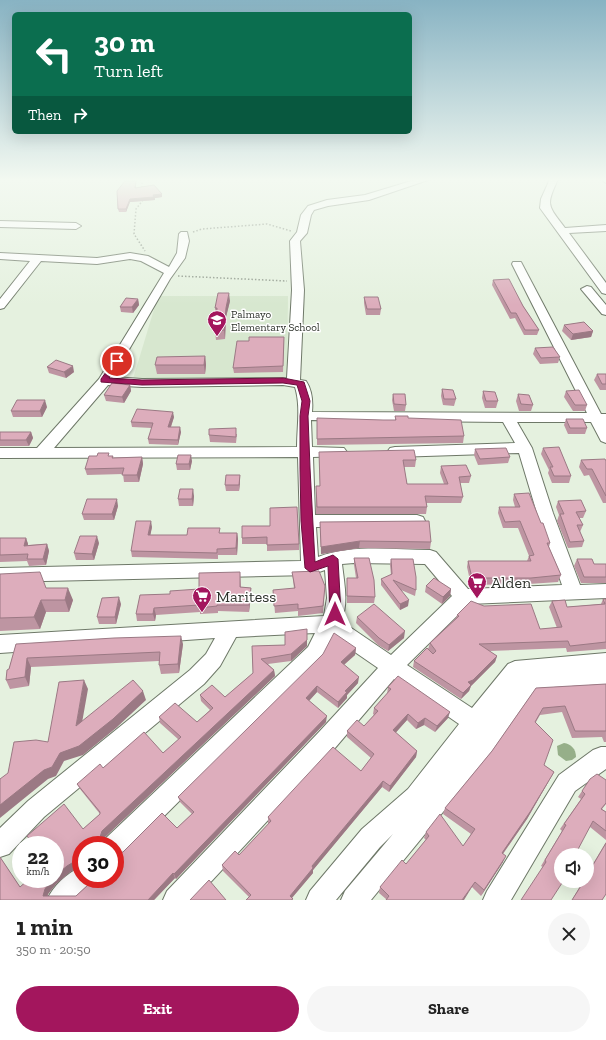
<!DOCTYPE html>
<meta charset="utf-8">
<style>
:root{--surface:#fff;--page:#f6f6f6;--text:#222;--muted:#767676;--accent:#a3165d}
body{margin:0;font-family:"Zilla Slab",serif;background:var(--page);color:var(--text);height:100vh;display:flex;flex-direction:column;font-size:15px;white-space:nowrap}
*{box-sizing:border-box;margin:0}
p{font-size:13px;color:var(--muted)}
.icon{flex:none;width:22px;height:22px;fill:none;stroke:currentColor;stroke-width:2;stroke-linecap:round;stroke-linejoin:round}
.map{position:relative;height:900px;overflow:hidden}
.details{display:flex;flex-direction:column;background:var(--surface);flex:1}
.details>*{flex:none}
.top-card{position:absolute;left:12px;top:12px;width:400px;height:122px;border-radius:6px;box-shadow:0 4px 16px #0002;background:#0b6e4f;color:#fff;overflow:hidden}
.tools{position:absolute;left:554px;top:848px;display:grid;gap:8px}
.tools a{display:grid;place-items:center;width:40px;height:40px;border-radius:50%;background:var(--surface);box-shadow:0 4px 16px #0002;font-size:20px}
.speed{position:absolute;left:12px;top:836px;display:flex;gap:8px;font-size:20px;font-weight:700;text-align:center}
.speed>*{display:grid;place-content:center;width:52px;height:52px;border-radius:50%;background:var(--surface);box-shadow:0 4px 16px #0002;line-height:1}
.speed small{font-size:10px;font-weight:400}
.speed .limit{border:6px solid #d22;background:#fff;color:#111}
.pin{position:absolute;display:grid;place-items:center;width:34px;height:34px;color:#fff;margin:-17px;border:2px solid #fff;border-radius:50%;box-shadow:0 1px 4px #0007}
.me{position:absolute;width:44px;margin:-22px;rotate:0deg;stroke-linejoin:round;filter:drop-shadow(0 0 3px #0008)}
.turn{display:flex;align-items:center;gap:14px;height:84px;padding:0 16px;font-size:18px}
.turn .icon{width:52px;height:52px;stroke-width:2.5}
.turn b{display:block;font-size:28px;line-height:34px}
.then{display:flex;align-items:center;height:38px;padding:0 16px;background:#0003;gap:8px;font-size:15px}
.round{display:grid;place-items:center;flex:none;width:42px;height:42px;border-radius:21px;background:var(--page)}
.headline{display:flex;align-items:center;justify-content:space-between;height:68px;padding:0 16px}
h1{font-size:24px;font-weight:800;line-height:30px}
.action{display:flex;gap:8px;margin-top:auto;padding:8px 16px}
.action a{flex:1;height:46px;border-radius:24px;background:var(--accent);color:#fff;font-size:16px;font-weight:800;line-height:46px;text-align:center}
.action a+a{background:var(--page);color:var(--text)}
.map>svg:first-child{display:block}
.built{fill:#d7e7cf}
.forest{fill:#96af89}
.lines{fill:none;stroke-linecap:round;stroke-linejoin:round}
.minor-casing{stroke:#6e7868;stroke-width:2}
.path{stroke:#90998c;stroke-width:1.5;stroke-dasharray:1.5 2;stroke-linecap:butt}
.minor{fill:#fff;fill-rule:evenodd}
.wall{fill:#be95a2}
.shaded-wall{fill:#9b7984}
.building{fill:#ddadbc;stroke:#9b7984}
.route{fill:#a3165d;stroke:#6a0e3c}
.labels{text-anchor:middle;stroke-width:3;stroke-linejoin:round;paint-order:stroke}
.far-poi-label{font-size:11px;fill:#2d322b;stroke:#fff;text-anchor:start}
.near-poi-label{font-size:16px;fill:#2d322b;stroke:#fff;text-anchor:start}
</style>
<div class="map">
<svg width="606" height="900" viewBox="0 0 606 900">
<rect width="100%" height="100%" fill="#e5f1df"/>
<path class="built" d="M158,296H288L287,378L133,379Z"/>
<path class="forest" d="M564,743C571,744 576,749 576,757L572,760L566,761L558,755L557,746Z"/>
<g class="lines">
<defs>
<path id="minor" d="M418,179H431L369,200L328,206L314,210L311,215L307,233L300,241L304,290L300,380L306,381C312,390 313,401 312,412L587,413L512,264L513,262H521L601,414H606V443L601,441L591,422H517L532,448L553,513L580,585L606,584V598L469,604L407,665L472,708L508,664L515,661L606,653V689L532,694L488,757L371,900H341L345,891L393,834L380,847L336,900H306L310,891L362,829L408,789L459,724L394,679L335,748L194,900H163L167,891L319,732L378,668L333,637L322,659L124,856L115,859V845H103L106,838L308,647L315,633L236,637L220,666L204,684L44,817L9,854L0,857V828L28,801L190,670L206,654L215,638L0,653V635L324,616L327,598L325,570L310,575L0,582V568L301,561L298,457L0,458V448H37L99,379L164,273L141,261L130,259L97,264L41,261L4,308L0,309V299L30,261L0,259V253L97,258L130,253L148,256L169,267L177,253L179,234L181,232H187L189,241L185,258L170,279L113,377L142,379L287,378L292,290L290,241L297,232L301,215L308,206L327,200L365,195ZM108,385L142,387L283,385L295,387C301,406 297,427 297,447L54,448ZM311,420L503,422L515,443L395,447L390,448L387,452L390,456L395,457L519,453L537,513L562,585L468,589L436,552L430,550C393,550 353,544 318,557L316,527H417L423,525L425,521L423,517L417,515H315L313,457L344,456L347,452L344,448L312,447ZM354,563L425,564L452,596L391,655L341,621C349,604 344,582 342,564Z
M550,179H558C546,206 547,204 565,228L606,225V231L569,233L606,283V294L602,293L540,208L541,199Z
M601,179H606V183Z
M0,221L76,223L81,226L76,229L0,227Z
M587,286L591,287L606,305V315L602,314L581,289Z
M601,747H606V769L575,791L511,900H483L487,891L559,775L593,750Z
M81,867V879H95L91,888L79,900H47C53,886 67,873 81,867Z"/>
</defs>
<use href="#minor" class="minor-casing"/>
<path class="path" d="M142,179V189
M143,200L136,209L134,234L145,251
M193,232L202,229L267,224L291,231
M178,276L287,281"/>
<use href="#minor" class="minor"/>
</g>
<path class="wall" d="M136,181V188L162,194V197L155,198V200L130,202L126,212H119L118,209Z
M493,280L523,306L539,330L537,335H524L515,318L510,319L492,285Z
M364,297L381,309L380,315H366L364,303Z
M138,299L139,305L133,313L121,312L120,307Z
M230,301L226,317L225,339L216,340L215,331L216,317L215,308Z
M564,325L593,331L591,337L571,340L562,331Z
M284,337L283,372L234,373L233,368L249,341Z
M535,348L560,357L558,363L540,364L533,354Z
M205,356L206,365L205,374H157L155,365Z
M47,367L74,372L66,378L49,373Z
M597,374H606V390H600L594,380Z
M130,385L131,391L124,403L106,401L104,395Z
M442,389L456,399L454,406L443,405L441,396Z
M483,391L498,401L496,408H485L482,398Z
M566,391L587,405L585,411H573L564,397Z
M393,394L406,405L405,411H394L392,400Z
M518,394L533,405L531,411H519L516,401Z
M47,407L42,417H13L11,411Z
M395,416L464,436L463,443L317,445V425L395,420Z
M174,417L171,427L181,432L178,445L149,444L148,439L152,428L132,427L131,422Z
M566,419L587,428L585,434H568L564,425Z
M0,432H31L33,438L29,446H0Z
M237,434L236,443L210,442L209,435Z
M543,448L571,476L569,483H552L548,473L549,470L541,454Z
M475,449L510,457L508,463L478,465L474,455Z
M319,452L416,460L415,467H404L407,484H444L440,473L441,466L471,476L469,483H460L463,497L461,503H426L427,507L426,514H316V493L320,486Z
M110,456H113V458L142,457L143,464L139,482H124L123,474L87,475L85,469Z
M581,460L606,461V503H603L589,475L584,476L579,467Z
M192,461L190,470H177L176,464Z
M240,475V482L239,491H226L225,485Z
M514,494L541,523L550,543L549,547L561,575L558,582L529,584L471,585L467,567L468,561H527L529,556L518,528H503L498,513L499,507H515L513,500Z
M194,496L193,506H179L178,499Z
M558,501L586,511L583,518H579L583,525L580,532L584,541L582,547L568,548L557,521L559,515L556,507Z
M118,506L114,520H84L82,514Z
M320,522L431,542L430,549L359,548L321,554Z
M270,526L299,544V550L267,551V544H242V538Z
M152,527L150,535H187L237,533L238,539L237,555H218V559L132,557L131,551Z
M0,538H26L28,544V545L47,544L49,551L46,565L29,566L27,561L0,562Z
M99,543L94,560H76L74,553Z
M354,558L375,597L374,603H347V578H356L354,565Z
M391,559L416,590L415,596L401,590L408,606L400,610L381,585V579L391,575L390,565Z
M577,559L594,564H606V583H581L574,566Z
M240,572L241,587L251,588V594L249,612L218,611V613L200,614V612L156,615L155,621H137L136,614L170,594L199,589Z
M292,572L325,586L323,613L298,616V611L275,613L273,590L294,589L293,579Z
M0,574L46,588L73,600L69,612H46L40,629L0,631Z
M426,586L451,589L450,596L442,604L425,592Z
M603,599H606V649L567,652L566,648L489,651L497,656L495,662L471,686L469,691L461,699L413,667L414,661L430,652L428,649L430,643L456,618L457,615L484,606L540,629L557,628L549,607L552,601L567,607L601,604Z
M121,604L116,624H99L97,617Z
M357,617L404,638L388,651L378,645L356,623Z
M307,629V646L291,661L268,664L274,670L275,676L105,837L104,840L81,845V875L80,872V866L70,872L56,884L48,894V896H76L123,852L177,828L192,814L180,802L178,797L356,648L355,655L344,665L358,683L347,695V698L338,708L317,692L309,701L326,722L176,879L175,878L154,900H0V857L20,887L55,879V845H34L27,836L83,829L100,814L80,789L77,784L103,768L163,753L179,740L160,723L159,717L197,722L210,710L201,701L200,695L225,697L253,673L252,646L285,645Z
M16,644H183L179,673L161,674L159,665V661L31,667L29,686L10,689L6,680Z
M606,684V742H604L602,737L572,738L562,712L540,715L536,722L544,765L554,772L527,819L503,854V862L481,896L472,887L386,899L379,893L380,887L406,864L426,840L424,838L426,832L463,846L471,834L443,814L445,808L492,751L536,688Z
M388,687L448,718L435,732L424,725L416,729L407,720L395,733L417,751L416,757L389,792L382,787L313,870V873L292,898L249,897L223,871L222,865L239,855L269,824L268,823V817L361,771L371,758L347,737V731L364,726L374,715L373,714L374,708L387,694Z
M606,780V804L602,809L606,812V840L590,827L543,867L541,866L562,831L560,829L581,799L578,797L582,791Z
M606,842V894L602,900H572L583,881H587V874Z"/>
<path class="shaded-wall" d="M162,194V197L155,198V200L130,202L126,212V209L130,199Z
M229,293L230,301L226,317L225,339L224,330L226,308Z
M138,299L139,305L133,313L132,307Z
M593,331L591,337L571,340L573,334Z
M205,356L206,365L205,374L204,365Z
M73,366L74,372L66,378L64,372Z
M130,385L131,391L124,403L122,397Z
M45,400L47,407L42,417L40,411Z
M173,412L174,417L169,432L168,427Z
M180,427L181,432L178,445V440Z
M31,432L33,438L29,446L26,440Z
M191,455L192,461L190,470L189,464Z
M142,457L143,464L139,482L137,475Z
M240,475V482L239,491V485Z
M193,489L194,496L193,506L192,499Z
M117,499L118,506L114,520L112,514Z
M151,521L152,527L149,542L148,535Z
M237,533L238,539L237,555L236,548Z
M97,536L99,543L94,560L92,554Z
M26,538L28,544L26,552L24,546Z
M360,541L359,548L321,554V547Z
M47,544L49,551L46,565L43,559Z
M68,588L73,600L69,612L65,600Z
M251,588V594L249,612V605Z
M451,589L450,596L442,604L443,597Z
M119,597L121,604L116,624L115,617Z
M41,600L46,612L40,629L34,617Z
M409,600L408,606L400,610V604Z
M154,608L156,615L155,621L153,614Z
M405,631L404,638L388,651L389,645Z
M181,636L183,644L179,673L178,664Z
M307,640V646L291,661V654Z
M356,648L355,655L340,668L341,662Z
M497,656L495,662L471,686L469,691L461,699L463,693L468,682Z
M27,658L31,667L29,686L25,677Z
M274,670L275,676L105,837L102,845L99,840L102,831Z
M359,677L358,683L347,695V698L338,708V702L345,691Z
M84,680L88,689L80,734L76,726Z
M317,686V692L306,704V698Z
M143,691L146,700L116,728L83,755L64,761L56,776L48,779L0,818V805L60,753Z
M450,712L448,718L435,732L437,726Z
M408,714L407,720L392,737L393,730Z
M327,716L326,722L176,879L174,874Z
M425,718L424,725L416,729L418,723Z
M417,751L416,757L389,792L390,786Z
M554,772L527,819L499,859L502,853Z
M383,781L382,787L313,870V873L290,900V896L312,866Z
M506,856L503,862L481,896L484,890Z
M77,860L80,866L70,872L56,884L48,894L46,900L43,896L45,889L52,879H55V876L67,866Z
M173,873L175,878L154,900H148Z
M475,882L472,887L464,900H462Z"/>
<path class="building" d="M125,181H136L135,188L154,185L162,194L153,195L154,197L130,199L126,209H118L117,191Z
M509,279L523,306L539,330H525L516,313H511L493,280Z
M218,293H229L226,308L224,330L215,331L217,308H215Z
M364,297H378L381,309H367Z
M126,298L138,299L132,307H120Z
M584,322L593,331L573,334L564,325Z
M249,337H284L283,366L233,368L237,341H249Z
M553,347L560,357L541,358L535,348Z
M205,356L204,365H155L157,357Z
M56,360L73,366L64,372L47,367Z
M597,374H606V384H602Z
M112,383L130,385L122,397L104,395Z
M442,389L453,390L456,399H444Z
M579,390L587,405H575L566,391Z
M483,391L495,392L498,401H486Z
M393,394H405L406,405L394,404Z
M518,394L529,395L533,405L521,404Z
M17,400H45L40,411H11Z
M137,409L173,412L168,427H180L178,440L148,439L153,423L131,422Z
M395,416H408V418L461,420L464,436L317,439V418L383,420H396Z
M566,419H583L587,428H570Z
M236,428V437L209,435V429Z
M0,432H31L26,440H0Z
M559,447L571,476H554L550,467H553L543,448Z
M506,448L510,457L480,459L475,449Z
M414,450L416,460H403L407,484H448L441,466L466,465L471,476L459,477L463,497L425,496L427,507H317L316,486H320L319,452Z
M98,453H109L108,456H113L112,458L142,457L137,475H122L124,468L85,469L89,456H97Z
M178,455H191L189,464H176Z
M605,459L606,461V496L592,469H587L581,460Z
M226,475H240L239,485H225Z
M180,489H193L192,499H178Z
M529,493L541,523H543L550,543H547L561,575L531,578H472L468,561H531L529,556L534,555L520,521L505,522L499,507H520L514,494Z
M87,499H117L112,514H82Z
M581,500L586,511L576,512L583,525H577L584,541L570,542L560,514H564L558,501Z
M297,507L299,544L267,545V537L242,538V526H270V508Z
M136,521H151L148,535H187L188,528H220L219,533H237L236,548L217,549V553L131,551Z
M429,521L431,542L360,541L321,547L320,522Z
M80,536H97L92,554L74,553Z
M0,538H26L24,546L47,544L43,559H27L28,554L0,555Z
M354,558H369L374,580L375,597L347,596V578H358Z
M391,559H413L416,577V590L393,580L409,600L400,604L381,579L392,574Z
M577,559H592L594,564H606V577H584Z
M319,571L325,586L323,606L298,609V604L274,606L273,590L295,588L292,572Z
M40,572L46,588H68L65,600H41L34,617L0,618V574Z
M240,572V587L251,588L249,605H217V606L199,608V605L154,608L153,614H136L140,595L170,594V591L199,589V573Z
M434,578L451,589L443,597L426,586Z
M119,597L115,617H97L102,598Z
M603,599H606V642L570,646L568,641L479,644L497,656L473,680L468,682L471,685L463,693L414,661L427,648L433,654L436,651L430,643L459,616L457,615L471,601L484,606L531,604L540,629L562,627L552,601L565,600L567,607L605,604Z
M374,604L405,631L389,645L379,638L357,617Z
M307,629V640L291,654L261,659L274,670L102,831L99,840L111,841V845H81V872H80V862L77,860L67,866L55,876V845H34L27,836L64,804L83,829L100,814V812L77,784L100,764L103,768L144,732L163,753L181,737L159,717L175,703L197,722L213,708L200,695L212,685L225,697L253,673L252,646L285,645V632Z
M334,633L356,648L341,662L359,677L345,691L347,692L338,702L317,686L306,698L327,716L174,874L173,873L148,900H0V857L20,887L29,879H52L45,889L43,896H76L89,884L91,879H115V854L123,852L162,813L177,828L194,812L178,797L323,654Z
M181,636L178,664L159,665L160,652L27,658L25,677L6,680L7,670L9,669L16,644L114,638Z
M398,676L450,712L437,726L425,718L418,723L408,714L393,730L417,751L390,786L383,781L312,866L313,868L290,896L293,899L291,900H246L251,895L222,865L235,851L239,855L271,821L268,817L333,747L361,771L374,754L347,731L357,720L364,726L378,711L374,708L391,689L388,687Z
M84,680L76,726L133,680L143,691L113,719L79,746L60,753L52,767L44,770L0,805V779L8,773L14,742L36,740L48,742L59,682Z
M606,684V731H575L565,706L543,708L535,722L553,740L544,765L554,772L530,812L502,853L506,856L484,890L475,882L462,900H386L389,896L380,887L402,860L406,864L429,836L426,832L440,814L463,846L475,829L445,808L492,751L536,688Z
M597,774L606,780V803L601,809L606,812V831L593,821L575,855H561V880L560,882L562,883L551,900H521L546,862L545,860L566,825L564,824L585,794L582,791L590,779Z
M606,843V894L602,900H572L584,881H587V875Z
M209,880L226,900H190Z"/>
<linearGradient id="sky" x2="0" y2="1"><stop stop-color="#88b3c3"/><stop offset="0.59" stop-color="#f3f9f1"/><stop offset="1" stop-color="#f3f9f1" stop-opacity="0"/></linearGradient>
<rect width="606" height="305" fill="url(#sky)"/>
<path class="route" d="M117,359L121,361L109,378L142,380L283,378L304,382L310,401L308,416L310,468L315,562L333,555L338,559L341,614L339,617L335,619L331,617L330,614L328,566L310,572L305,568L301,521L300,468V416L302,401L297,385L283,383L142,385L101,382V379L115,360Z"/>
<defs>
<symbol id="school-pin" viewBox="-11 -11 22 30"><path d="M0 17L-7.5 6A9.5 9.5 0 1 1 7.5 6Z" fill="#a3165d" stroke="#fff"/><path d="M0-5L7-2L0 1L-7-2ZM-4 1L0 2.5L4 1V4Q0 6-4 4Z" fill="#fff"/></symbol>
<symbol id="supermarket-pin" viewBox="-11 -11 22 30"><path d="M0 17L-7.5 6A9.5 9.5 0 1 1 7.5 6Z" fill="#a3165d" stroke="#fff"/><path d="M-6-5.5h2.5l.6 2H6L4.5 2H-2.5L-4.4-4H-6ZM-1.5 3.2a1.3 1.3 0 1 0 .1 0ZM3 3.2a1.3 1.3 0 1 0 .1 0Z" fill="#fff"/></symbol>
</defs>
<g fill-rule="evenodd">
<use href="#school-pin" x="206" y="309" width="22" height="30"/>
<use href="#supermarket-pin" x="466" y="571" width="22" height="30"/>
<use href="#supermarket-pin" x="191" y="585" width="22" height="30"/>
</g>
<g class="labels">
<g class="far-poi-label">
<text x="231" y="318">Palmayo<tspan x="231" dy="13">Elementary School</tspan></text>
</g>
<g class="near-poi-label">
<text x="491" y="588">Alden</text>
<text x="216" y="602">Maritess</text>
</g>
</g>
</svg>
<div class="tools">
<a><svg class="icon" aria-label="sound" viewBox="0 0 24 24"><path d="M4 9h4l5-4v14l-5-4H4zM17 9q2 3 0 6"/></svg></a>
</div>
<div class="speed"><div>22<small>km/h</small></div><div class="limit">30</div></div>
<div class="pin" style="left:117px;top:361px;background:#d93025"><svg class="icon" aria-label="arrive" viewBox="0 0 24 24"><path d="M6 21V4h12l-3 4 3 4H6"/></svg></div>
<svg class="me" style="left:335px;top:614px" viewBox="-20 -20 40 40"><path d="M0-17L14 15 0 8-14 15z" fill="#a3165d" stroke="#fff" stroke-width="4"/></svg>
<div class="top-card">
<div class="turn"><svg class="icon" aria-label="left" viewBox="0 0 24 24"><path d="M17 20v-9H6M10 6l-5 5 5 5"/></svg><div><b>30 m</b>Turn left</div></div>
<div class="then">Then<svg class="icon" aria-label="right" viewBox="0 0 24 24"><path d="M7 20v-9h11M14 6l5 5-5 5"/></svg></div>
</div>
</div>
<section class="details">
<div class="headline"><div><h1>1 min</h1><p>350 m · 20:50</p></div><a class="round"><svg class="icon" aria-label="close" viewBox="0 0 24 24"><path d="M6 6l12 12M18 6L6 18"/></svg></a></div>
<div class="action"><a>Exit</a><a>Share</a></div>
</section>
